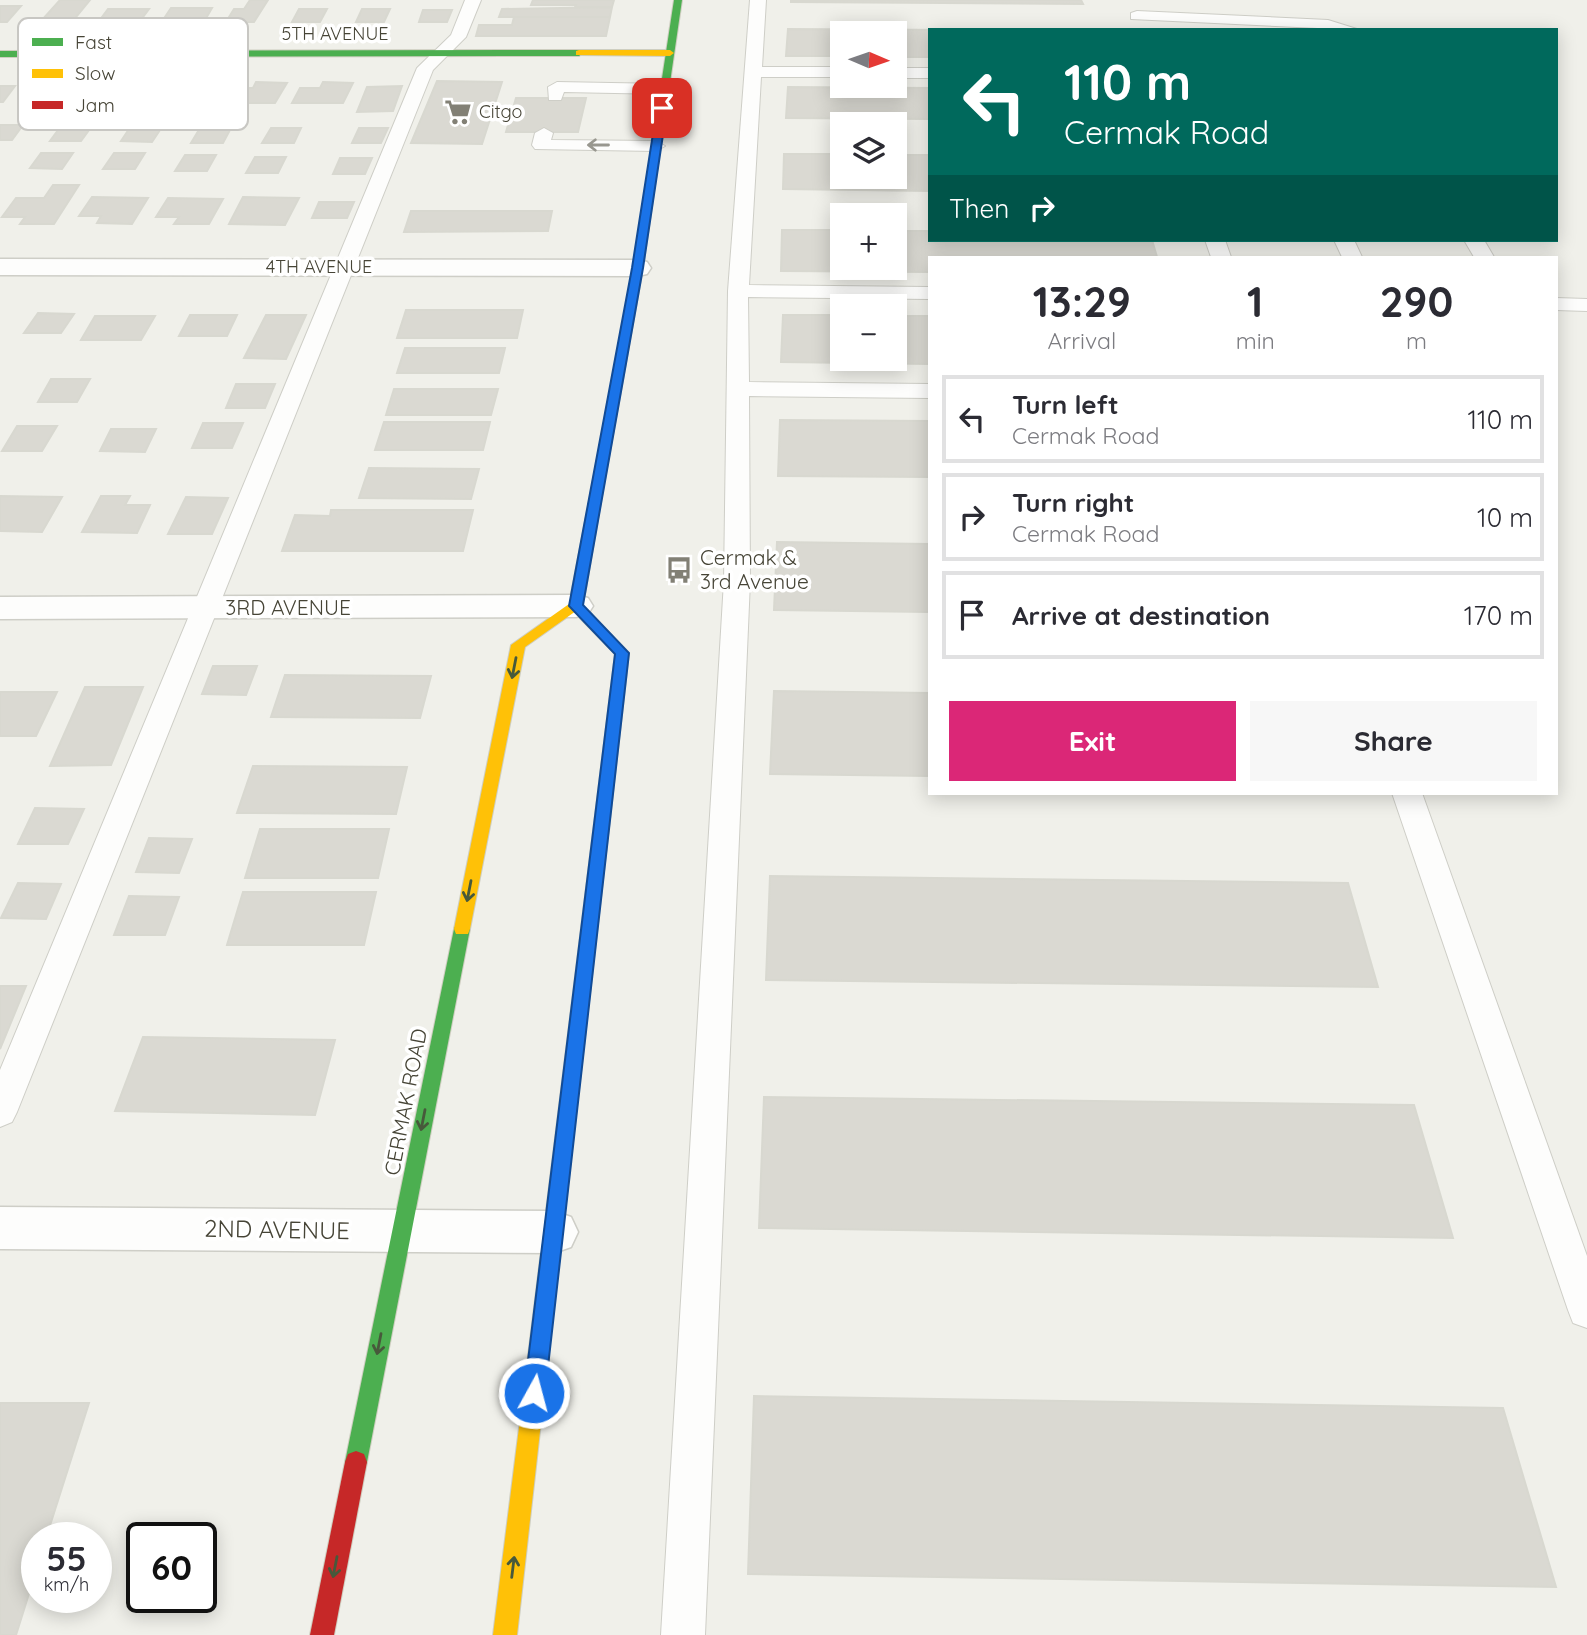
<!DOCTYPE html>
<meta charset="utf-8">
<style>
:root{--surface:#fff;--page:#f7f7f7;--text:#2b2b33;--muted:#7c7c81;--line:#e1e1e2;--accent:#db2777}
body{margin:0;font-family:Quicksand,sans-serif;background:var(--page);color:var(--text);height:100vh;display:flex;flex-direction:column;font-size:26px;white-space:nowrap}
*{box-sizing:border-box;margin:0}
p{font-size:23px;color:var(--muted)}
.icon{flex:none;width:38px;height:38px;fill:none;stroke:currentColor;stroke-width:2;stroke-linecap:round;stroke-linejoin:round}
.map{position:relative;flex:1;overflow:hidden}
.side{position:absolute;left:928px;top:256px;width:630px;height:539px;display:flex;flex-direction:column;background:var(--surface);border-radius:0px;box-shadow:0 4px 18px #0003}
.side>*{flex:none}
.guide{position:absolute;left:928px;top:28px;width:630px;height:214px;border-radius:0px;box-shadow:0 4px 18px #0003;background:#00695c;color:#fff;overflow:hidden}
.needle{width:46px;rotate:92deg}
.controls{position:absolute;left:830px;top:21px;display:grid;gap:14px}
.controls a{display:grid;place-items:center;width:77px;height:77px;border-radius:0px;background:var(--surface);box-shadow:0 4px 18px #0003;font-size:35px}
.speed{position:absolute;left:21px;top:1522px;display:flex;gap:14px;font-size:35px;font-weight:700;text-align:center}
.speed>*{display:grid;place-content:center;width:91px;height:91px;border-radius:50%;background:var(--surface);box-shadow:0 4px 18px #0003;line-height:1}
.speed small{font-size:18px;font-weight:400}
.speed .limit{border:4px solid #111;border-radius:10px;background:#fff;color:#111}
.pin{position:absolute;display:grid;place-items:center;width:60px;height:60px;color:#fff;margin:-30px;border-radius:14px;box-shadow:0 4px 10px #0006}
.me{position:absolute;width:77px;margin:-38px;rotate:7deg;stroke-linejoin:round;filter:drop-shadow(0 0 5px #0008)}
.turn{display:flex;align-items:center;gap:24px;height:147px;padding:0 21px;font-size:32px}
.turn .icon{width:91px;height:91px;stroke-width:2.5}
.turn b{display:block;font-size:49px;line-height:60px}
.then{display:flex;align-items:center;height:66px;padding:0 21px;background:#0003;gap:14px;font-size:26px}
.eta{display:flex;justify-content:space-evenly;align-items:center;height:119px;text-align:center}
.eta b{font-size:42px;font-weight:800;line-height:49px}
.cta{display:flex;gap:14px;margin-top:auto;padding:14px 21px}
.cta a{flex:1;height:80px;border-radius:0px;background:var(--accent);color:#fff;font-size:28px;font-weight:800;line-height:80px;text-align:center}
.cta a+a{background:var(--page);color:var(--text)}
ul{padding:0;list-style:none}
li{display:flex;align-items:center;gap:21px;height:88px;margin:0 14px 10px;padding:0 7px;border:4px solid var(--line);border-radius:0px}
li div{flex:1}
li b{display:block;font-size:26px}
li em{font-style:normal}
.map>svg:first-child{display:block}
.building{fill:#dad9d2;stroke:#d8d8d0;stroke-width:2}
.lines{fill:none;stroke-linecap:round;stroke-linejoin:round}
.lane-casing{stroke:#cecec7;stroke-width:2}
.street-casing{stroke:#cecec7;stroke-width:3}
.fast-casing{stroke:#cecec0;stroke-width:2}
.slow-casing{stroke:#cecec0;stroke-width:2}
.jam-casing{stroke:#cecec0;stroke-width:2}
.lane{fill:#fdfdfc;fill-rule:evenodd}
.street{fill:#fdfdfc;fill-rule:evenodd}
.fast{fill:#4caf50;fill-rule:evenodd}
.slow{fill:#ffc107;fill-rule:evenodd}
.jam{fill:#c62828;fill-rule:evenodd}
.oneway{stroke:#98978f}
.oneway2{stroke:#47593b}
.route{fill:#1a73e8;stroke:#114b97;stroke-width:2}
.labels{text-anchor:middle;stroke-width:7;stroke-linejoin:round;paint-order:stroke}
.far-street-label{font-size:18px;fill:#464436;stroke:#fff}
.far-poi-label{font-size:18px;fill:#464436;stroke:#fff;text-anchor:start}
.poi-label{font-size:21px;fill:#464436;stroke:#fff;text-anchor:start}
.street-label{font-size:21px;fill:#464436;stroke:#fff}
.near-street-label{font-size:24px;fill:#464436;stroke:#fff}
.key{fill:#fff;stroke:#c8c7c3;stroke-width:2}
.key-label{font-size:19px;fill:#464436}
</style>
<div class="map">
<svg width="1587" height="1635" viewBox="0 0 1587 1635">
<rect width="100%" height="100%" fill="#f0f0ea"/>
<path class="building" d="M60,0H90L72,22L41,21Z
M250,0H268L254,22H226L234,9H244Z
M533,0H614L612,7H575L576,5H531Z
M791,0H1081L1083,4L791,2Z
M0,6H21L7,22H0Z
M612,7L610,17H499L502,9Z
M171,8H212L205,20H163Z
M108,9H149L140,21H99Z
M299,9H327L320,22H292Z
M362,9H390L384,22H356Z
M423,10H452L447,22H419Z
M514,17H610L606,36H476L479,25H512Z
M788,29L954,30H929V57H894V33H842V56H786Z
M437,81L502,82L482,144L411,143Z
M256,82L287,83L275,103H224L233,88H253Z
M323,82L353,83L343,103H292L300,88H320Z
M0,86H15L3,102H0Z
M402,86L393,111L357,112L367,87Z
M788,87L929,88V119L786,118Z
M516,98H586L578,132H506Z
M0,125H23L12,140H0Z
M61,126H92L81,141H50Z
M131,126L162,127L152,142L121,141Z
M200,128H231L223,143H191Z
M271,128H301L294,143H262Z
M359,128H388L381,143H352Z
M41,153H73L62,169L30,168Z
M114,153H145L135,169H103Z
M784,154H842V177H894V155H929V191L783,189Z
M185,155H216L207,171H175Z
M255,157H286L278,173H246Z
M340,158H372L365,174H333Z
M53,185H79L54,224H20L25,217H2L16,198H44Z
M92,197L148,198L132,224L97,223L101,216H79Z
M243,197L299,198L285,225L229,224Z
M168,198L223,199L209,224H174L179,217H156Z
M319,202H354L347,218H312Z
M411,211H552L548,231L404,232Z
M782,230H842V268H894V231H929V240H1152L1157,257H929V272L781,271Z
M406,310H523L517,338H397Z
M38,313L74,314L61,333H24Z
M190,315H237L227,336H179Z
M266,315H306L286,359L244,358Z
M783,315H842V359H894V316H929V364L781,362Z
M95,316H155L141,340H81Z
M405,348H505L499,373H397Z
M51,379H90L77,402H38Z
M236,384H275L265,408H226Z
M394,389H498L491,415H386Z
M780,420L929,421V477L778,476Z
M384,422H490L483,450H375Z
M203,423H243L232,448H192Z
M17,426H57L42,451H2Z
M111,429H156L145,452L100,451Z
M369,468L479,469L471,499L359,498Z
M0,496L62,497L42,532L0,531Z
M101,496H130L125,505H150L137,533L82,532Z
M186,497L228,498L212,534H168Z
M331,510H473L463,551H282L295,515L330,516Z
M777,542L929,544V612L774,610Z
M213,666H257L246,695L202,694Z
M285,675L431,676L420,718L271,717Z
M85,687H143L111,765L50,766Z
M774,691L929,693V776L770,774Z
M0,692H57L36,736H0Z
M253,766L407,767L396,814L237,813Z
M35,808L84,809L68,844H18Z
M260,829H389L378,878H245Z
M149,838L192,839L179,873L136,872Z
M770,876L1348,883L1378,987L766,980Z
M18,883L61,884L46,919L1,918Z
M243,892H376L364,945H227Z
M129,896L179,897L165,935H114Z
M0,986H26L0,1049Z
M143,1037L335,1040L315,1115L115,1111Z
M764,1097L1414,1105L1453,1238L759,1228Z
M754,1396L1503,1408L1556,1587L748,1574Z
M0,1403H89L46,1538H37V1568L16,1635H0Z"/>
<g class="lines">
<defs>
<path id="lane" d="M465,0H481L466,37L433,70L17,1112L12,1122L0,1127V1070L417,68L451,35Z
M750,0H766L762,67H842V77H761L749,285L929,287V299L748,297L749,382L929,384V398L749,396L750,581L705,1635H661L724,581L728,291Z
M1137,11L1328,20L1360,30L1131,19V13Z
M894,68H929V78H894Z
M557,82L665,84L674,89L665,94L564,92L561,100H549L548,87Z
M544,128L553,133L551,140L656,141L665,146L656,151L535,149L532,145L535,133Z
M1205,240H1225L1231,257H1211Z
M1334,240H1354L1362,257H1342Z
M1464,240H1484L1494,257H1474Z
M1556,298L1587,299V311L1556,310Z
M1392,793H1422L1587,1256V1328L1573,1323L1568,1310Z"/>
<path id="street" d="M0,259L638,260L647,262L651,268L647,274L638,276L0,275Z
M576,595L588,598L593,606L588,614L576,617L0,619V597Z
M0,1207L554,1211L571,1217L578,1232L571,1247L554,1253L0,1249Z"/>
<path id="fast" d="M674,0H682L643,268L602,496L596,500L590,496L633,268Z
M0,51L579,50L583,53L579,56L0,57Z
M576,602L581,603L629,653L553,1316L550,1323L543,1325L536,1323L533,1316L615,654L571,609L569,606L571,603Z
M462,923L468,924L470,929L367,1462L364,1470L356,1473L348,1470L345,1462L454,929L456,924Z"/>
<path id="slow" d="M579,50H670L674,53L670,56L576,55V51Z
M596,492L602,496L583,606L525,647L470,929L468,934H456L454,929L511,645L569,604L590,496Z
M543,1307L550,1309L553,1316L517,1635H493L533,1316L536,1309Z"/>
<path id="jam" d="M356,1451L364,1454L367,1462L334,1635H310L345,1462L348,1454Z"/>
</defs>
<use href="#lane" class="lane-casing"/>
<use href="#street" class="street-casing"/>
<use href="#fast" class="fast-casing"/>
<use href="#slow" class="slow-casing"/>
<use href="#jam" class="jam-casing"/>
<use href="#lane" class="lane"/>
<use href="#street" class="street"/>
<use href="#fast" class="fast"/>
<use href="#slow" class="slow"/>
<use href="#jam" class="jam"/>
</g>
<defs><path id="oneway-shaft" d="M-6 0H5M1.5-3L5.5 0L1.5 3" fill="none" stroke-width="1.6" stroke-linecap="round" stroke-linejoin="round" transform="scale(1.75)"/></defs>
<use class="oneway" href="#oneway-shaft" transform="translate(598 145) rotate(-180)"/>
<g class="oneway2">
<use href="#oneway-shaft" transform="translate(514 668) rotate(101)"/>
<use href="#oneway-shaft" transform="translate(469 891) rotate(101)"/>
<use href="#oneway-shaft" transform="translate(423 1120) rotate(101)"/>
<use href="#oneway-shaft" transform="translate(379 1344) rotate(101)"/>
<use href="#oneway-shaft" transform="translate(335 1567) rotate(101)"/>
<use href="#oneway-shaft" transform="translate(513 1567) rotate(-83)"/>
</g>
<path class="route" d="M662,105L667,108L643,268L583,605L629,653L545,1393L542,1400L534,1403L527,1400L524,1393L615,654L569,606L632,268L657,108Z"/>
<defs>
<symbol id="supermarket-bare" viewBox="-9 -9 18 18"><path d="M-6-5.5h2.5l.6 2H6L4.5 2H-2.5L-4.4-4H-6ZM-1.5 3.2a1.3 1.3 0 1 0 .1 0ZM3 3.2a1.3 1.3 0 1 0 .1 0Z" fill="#828075" stroke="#fff" stroke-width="2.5" paint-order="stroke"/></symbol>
<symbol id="bus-bare" viewBox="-9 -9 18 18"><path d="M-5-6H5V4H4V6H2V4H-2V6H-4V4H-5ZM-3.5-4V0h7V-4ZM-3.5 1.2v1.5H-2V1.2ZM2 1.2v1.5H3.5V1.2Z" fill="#828075" stroke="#fff" stroke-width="2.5" paint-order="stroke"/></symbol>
</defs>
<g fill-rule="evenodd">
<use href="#supermarket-bare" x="439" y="93" width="38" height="38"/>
<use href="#bus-bare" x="660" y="551" width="38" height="38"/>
</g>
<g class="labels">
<g class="far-street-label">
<text x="335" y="40">5TH AVENUE</text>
<text x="319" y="273">4TH AVENUE</text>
</g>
<g class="far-poi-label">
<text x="479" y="118">Citgo</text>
</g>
<g class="poi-label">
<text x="700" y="565">Cermak &amp;<tspan x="700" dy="24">3rd Avenue</tspan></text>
</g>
<g class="street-label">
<text x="288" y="615">3RD AVENUE</text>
<text transform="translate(406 1102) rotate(-79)" y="7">CERMAK ROAD</text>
</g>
<g class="near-street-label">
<text transform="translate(277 1230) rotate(1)" y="8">2ND AVENUE</text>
</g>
</g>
<rect x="18" y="18" width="230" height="112" rx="10" class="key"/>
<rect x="32" y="38" width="31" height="8" fill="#4caf50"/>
<rect x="32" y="69" width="31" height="9" fill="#ffc107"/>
<rect x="32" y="101" width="31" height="8" fill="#c62828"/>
<g class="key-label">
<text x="75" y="49">Fast</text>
<text x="75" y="80">Slow</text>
<text x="75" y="112">Jam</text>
</g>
</svg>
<div class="controls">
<a><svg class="needle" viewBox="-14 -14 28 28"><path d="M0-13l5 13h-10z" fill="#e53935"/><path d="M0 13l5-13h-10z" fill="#7c7c81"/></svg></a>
<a><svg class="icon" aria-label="layers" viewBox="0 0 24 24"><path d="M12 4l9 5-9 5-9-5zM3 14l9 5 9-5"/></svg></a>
<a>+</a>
<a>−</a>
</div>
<div class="speed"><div>55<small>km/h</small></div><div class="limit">60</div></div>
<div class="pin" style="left:662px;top:108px;background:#d93025"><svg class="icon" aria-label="arrive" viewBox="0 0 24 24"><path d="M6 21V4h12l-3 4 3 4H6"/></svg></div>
<svg class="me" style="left:534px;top:1393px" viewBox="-20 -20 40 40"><circle r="17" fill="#1a73e8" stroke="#fff" stroke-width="3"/><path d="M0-11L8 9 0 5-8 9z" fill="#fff"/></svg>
<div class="guide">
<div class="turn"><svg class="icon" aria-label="left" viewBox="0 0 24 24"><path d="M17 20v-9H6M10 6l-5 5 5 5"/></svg><div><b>110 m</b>Cermak Road</div></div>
<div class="then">Then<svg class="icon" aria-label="right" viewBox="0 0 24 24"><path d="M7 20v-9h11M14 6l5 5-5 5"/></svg></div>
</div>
<section class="side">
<div class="eta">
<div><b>13:29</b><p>Arrival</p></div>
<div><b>1</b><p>min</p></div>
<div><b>290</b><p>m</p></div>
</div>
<ul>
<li><svg class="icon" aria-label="left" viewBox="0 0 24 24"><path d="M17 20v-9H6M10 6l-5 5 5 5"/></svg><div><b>Turn left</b><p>Cermak Road</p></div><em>110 m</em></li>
<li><svg class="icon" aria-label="right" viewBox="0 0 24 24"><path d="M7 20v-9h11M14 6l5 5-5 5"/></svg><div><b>Turn right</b><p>Cermak Road</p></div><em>10 m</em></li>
<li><svg class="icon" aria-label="arrive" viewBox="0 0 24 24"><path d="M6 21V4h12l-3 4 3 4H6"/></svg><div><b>Arrive at destination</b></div><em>170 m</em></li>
</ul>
<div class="cta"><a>Exit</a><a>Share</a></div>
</section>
</div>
